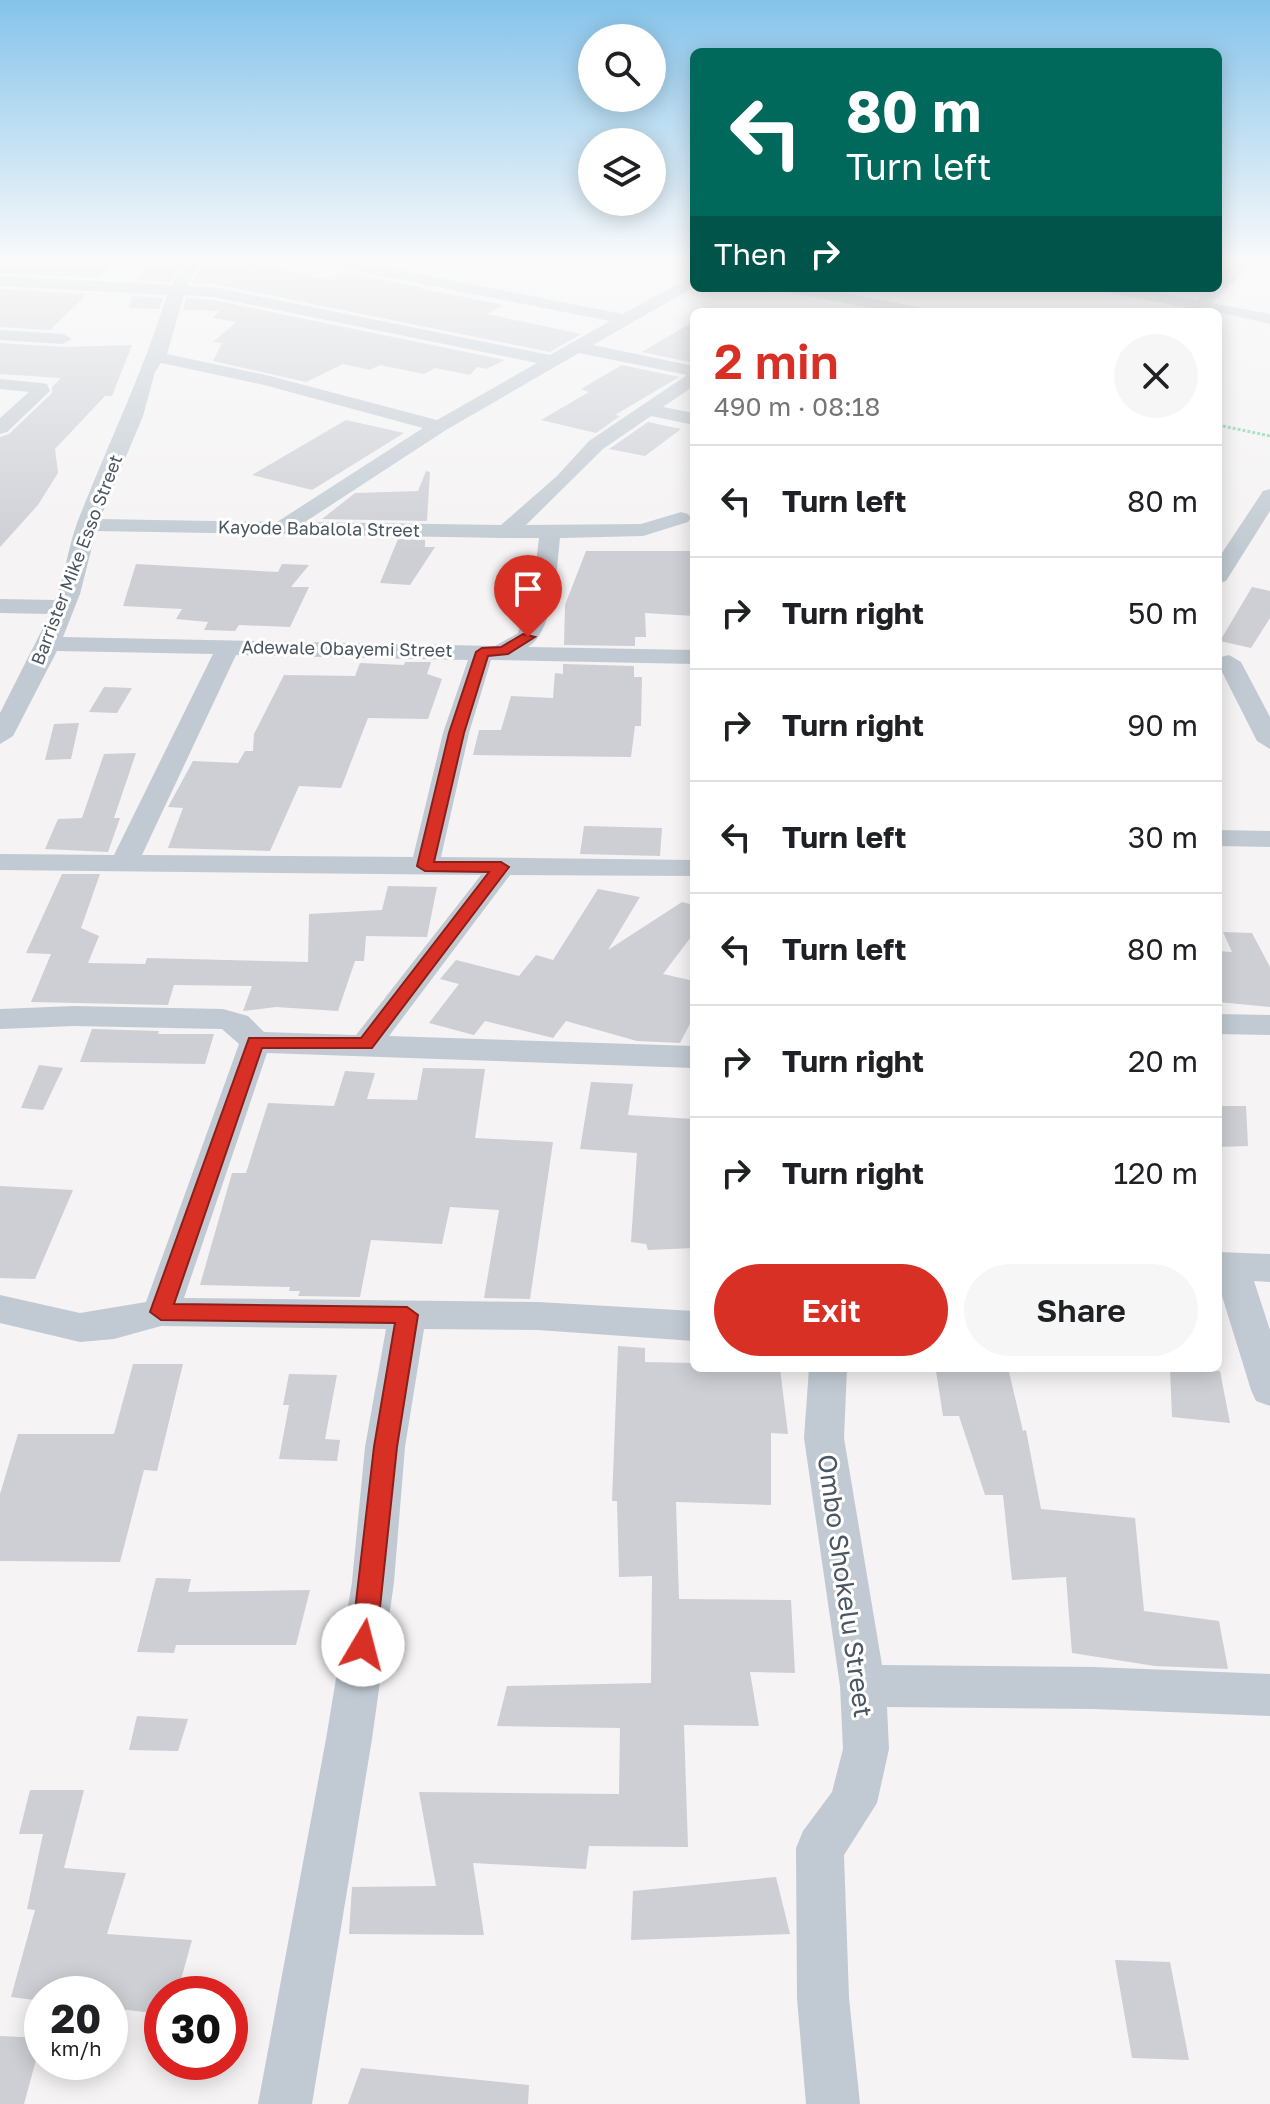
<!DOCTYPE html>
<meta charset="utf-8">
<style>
:root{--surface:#fff;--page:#f6f6f6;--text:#202124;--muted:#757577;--line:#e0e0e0;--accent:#d93025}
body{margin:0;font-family:"Golos Text",sans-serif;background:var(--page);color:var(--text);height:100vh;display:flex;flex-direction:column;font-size:30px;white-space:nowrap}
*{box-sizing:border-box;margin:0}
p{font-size:26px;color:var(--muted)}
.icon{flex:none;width:44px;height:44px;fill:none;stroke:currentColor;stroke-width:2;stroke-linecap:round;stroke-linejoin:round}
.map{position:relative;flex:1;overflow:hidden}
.drawer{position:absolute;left:690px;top:308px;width:532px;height:1064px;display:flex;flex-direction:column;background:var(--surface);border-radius:12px;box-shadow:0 4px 20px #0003}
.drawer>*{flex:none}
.guide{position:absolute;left:690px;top:48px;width:532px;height:244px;border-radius:12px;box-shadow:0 4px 20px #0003;background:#00695c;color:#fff;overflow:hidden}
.fabs{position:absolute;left:578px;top:24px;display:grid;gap:16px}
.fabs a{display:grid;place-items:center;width:88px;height:88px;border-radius:50%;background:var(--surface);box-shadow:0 4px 20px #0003;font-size:40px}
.speed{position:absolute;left:24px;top:1976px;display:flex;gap:16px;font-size:40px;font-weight:700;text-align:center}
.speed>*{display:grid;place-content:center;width:104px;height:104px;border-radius:50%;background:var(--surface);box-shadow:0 4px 20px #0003;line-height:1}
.speed small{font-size:20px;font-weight:400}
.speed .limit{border:12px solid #d22;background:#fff;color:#111}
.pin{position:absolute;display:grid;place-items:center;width:68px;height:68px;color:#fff;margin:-82px -34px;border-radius:50% 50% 50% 0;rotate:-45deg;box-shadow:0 0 8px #0007}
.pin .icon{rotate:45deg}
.me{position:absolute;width:88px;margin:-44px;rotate:8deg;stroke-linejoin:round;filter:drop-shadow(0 0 6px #0008)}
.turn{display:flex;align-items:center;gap:28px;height:168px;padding:0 24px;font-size:36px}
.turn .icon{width:104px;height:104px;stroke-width:2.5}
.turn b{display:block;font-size:56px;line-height:68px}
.then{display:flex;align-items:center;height:76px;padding:0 24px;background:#0003;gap:16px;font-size:30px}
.round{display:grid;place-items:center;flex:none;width:84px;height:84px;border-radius:42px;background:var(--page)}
.headline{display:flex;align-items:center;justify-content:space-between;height:136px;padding:0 24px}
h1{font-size:48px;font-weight:600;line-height:60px;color:var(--accent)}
.primary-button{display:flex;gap:16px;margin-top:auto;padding:16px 24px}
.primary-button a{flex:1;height:92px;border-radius:48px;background:var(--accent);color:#fff;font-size:32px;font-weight:600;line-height:92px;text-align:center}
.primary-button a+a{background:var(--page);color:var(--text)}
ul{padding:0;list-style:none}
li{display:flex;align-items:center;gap:24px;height:112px;padding:0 24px;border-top:2px solid var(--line)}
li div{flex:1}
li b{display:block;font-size:30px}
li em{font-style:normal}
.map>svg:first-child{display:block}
.building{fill:#cdcfd5}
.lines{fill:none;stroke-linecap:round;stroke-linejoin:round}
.path{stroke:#7ad0a6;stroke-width:3;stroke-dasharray:3 2;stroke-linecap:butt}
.minor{fill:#c1cad2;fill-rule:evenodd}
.route{fill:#d93025;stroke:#8d1f18;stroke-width:2}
.labels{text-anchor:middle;stroke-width:6;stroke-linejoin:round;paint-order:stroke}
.far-street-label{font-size:18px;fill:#4a5661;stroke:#fff}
.near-street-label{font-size:26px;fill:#4a5661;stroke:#fff}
</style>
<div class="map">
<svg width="1270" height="2104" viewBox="0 0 1270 2104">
<rect width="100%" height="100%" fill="#f5f3f3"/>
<path class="building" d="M0,259H118L100,278L0,273Z
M146,259H183L170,282L138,280Z
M205,259H285L271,267L330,280L345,272L421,287L418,288L503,305L487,314L581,334L550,352L214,284L192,283Z
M0,289L87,294L50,330L0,327Z
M132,296L163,298L159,309L128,308Z
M186,298L213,300L505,360L486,369L477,367L470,375L435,368L424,374L380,365L370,370L343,364L306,382L213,361L222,343L213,342L236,322L213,318L219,311L183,310Z
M694,321V363L642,352Z
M0,343L63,347L132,345L112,396H105L55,449L58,473L38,505L0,547V437L9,434L52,393V387L61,378L0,374Z
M622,365L679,377L615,415L620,416L596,433L541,420L589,392L581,389Z
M346,420L404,433L312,490L252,475Z
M648,422L681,429L645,456L609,449Z
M426,471L430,472L427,521L322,519L355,493L418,491Z
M398,539L425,540V547H435L410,585L380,583Z
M586,551H694V616L645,613L646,637H635V646L564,645L565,605Z
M136,564L278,572L282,564L309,565L291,587H309L290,627L239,625L235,631L204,630L208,622L176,619L182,609L123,606Z
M1252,587L1270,591V618L1251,648L1220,641Z
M405,662H431L427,674L442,679L428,719L368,718L341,788L299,786L270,851L168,848L183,808L168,807L193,761L238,763L245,751H253L254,734L284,675L355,676L360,663L404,665Z
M563,664L634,666V677H642L641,726H635L631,757L473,755L479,730H501L511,696L553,698L555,673L563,674Z
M104,687L132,688L117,713L89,712Z
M79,723L71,759L45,760L54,724Z
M136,753L114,818H120L108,852L45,849L58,819L82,818L104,754Z
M584,826L662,828L660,856L580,854Z
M62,874H100L81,928L99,936L88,963L145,964L147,958L308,962L309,914L382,910L388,886L437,887L427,937L366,936L364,961H355L338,1011L276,1007L243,1011L252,986L174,985L168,1005L31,1002L51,954L26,953Z
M598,889L640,897L608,950L682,902L694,905V933L663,974L694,981V1016L680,1043L637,1041L566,1021L553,1038L485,1021L474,1035L429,1023L459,984L440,979L456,960L519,976L536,955L553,960Z
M1223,932L1252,933L1270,967V1007L1218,1002V951L1232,952Z
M92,1029L159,1031L158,1034H214L205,1064L80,1062Z
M39,1065L63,1068L43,1110L21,1108Z
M423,1068L485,1069L475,1138L553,1142L530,1299L484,1298L499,1210L450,1207L442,1244L371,1240L360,1297L298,1296L300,1291H289L290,1287L200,1285L232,1173H246L268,1103L334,1106L345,1071L375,1073L367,1099L417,1100Z
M591,1082L633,1084L628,1115L694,1119V1248L648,1250L646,1244L631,1242L637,1153L580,1149Z
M1218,1106H1246L1248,1146L1218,1147Z
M0,1186L73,1190L35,1279L0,1278Z
M618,1346L645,1348V1362L694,1363V1368H780L788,1434L771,1433V1505L676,1502L679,1599L791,1600L795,1673L750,1672L759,1726L684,1725L688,1847L589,1846L586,1869L473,1863L484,1935L349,1934L352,1887L436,1886L419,1792L619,1794L620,1728L497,1726L507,1686L651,1683L652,1576L619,1577L617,1501H612Z
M133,1364H183L157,1471L144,1470L120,1562L0,1561V1494L18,1434H114Z
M974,1368H1008L1023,1431L1026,1430L1041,1509L1135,1518L1144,1611L1219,1621L1228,1669L1155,1666L1072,1653L1066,1577L1012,1580L1003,1495H985L959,1416H943L936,1371Z
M1170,1369L1220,1371L1230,1423L1172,1417Z
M289,1374L337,1375L325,1439L340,1440L337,1461L279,1459L289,1405H283Z
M156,1578L191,1579L188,1592L310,1590L296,1645H176L174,1653L137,1652Z
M137,1716L188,1719L178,1751L129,1750Z
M30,1790H84L64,1868L126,1873L107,1934L192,1940L177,1994H162V2014L110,2008V1994H42V2001L11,1997L35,1910L27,1909L43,1834H19Z
M776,1877L790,1934L631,1940L633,1891Z
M1115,1960L1170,1962L1189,2060L1132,2058Z
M0,2036L42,2038L24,2104H0Z
M361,2068L529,2085L528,2104H348Z"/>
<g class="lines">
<path class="path" d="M1218,425L1270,436"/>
<path class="minor" d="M186,259H202L187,286L213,287L550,355L610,321L320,264L312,259H343L623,314L694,275V287L593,345L694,366V386L663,407L694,413V425L651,416L603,449L526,525L641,524L681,512L688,514L691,518L688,522L643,536L560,538C557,566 554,632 528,647L694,650V664L491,660L469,733L441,857L694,860V876L510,875L389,1036L694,1046V1068L267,1053L184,1298L538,1302L694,1311V1341L538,1330L424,1329L405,1447L394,1582L372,1739L312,2104H258L326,1739L352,1582L365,1447L386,1329L161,1326L114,1339L80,1342L0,1323V1295L80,1313L146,1302L239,1044L222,1029L74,1026L0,1029V1009L74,1006L223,1009L248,1016L264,1032L356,1035L481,875L0,870V854L114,855L213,654L57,651L13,736L0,744V713L50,614L0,613V599L55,600C65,575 68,548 77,523C107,446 143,373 167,295L0,286V276L172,285ZM184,295L213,297L537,363L437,420L266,375L167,354ZM579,353L687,375L589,441L557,476L501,525L305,522L446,430ZM161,363L264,385L423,428L277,522L100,519L143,416L155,372ZM96,531L506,538H539L533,587L518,633L495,646L63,637L80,594ZM236,655L468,660L443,733L413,857L142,855Z
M541,259H557L545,269L537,264Z
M1238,259H1255L1212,303L1270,314V324L1218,312H1186L1188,308L1110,293L1102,288H1135L1197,300L1209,288H1218V279Z
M785,288H818L918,307L926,312H892L793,293Z
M0,330L63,334L72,339L63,344L0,340Z
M0,379L41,383L47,384L50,391L7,432L0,434V418L29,392L0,389Z
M1270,489V511L1226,581L1218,583V559L1263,491Z
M1229,655L1241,662L1270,717V749L1257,741L1218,664L1221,657Z
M1218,830L1270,831V847L1218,846Z
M1218,1014L1270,1015V1035L1218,1034Z
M1218,1252L1270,1254V1282L1254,1281L1270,1330V1406L1256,1401L1251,1390L1218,1283Z
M809,1368H847L844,1438L882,1665L1094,1667L1270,1674V1716L1094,1709L887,1707L889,1749L877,1803L844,1855L849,1998L860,2104H806L797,1998L796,1848L803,1831L832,1792L843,1749L840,1686L804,1438Z"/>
</g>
<linearGradient id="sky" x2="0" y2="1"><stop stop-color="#85c3ea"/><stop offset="0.47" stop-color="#fafafa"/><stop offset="1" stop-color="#fafafa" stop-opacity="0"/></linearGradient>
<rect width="1270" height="553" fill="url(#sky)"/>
<path class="route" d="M523,634L535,637L508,654L488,656L464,733L434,862H501L509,867L372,1048H262L174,1304L407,1307L418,1315L397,1447L376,1645L372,1653L363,1656L355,1653L351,1645L374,1447L395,1323L161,1320L150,1312L249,1038H361L489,872L425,871L417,866L449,733L476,652L482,648L501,647Z"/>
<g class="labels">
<g class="far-street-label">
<text transform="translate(319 529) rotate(1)" y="6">Kayode Babalola Street</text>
<text transform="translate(77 560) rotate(-69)" y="6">Barrister Mike Esso Street</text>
<text transform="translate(347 649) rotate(1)" y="6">Adewale Obayemi Street</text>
</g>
<g class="near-street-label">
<text transform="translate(845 1586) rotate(82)" y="9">Ombo Shokelu Street</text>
</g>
</g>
</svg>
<div class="fabs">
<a><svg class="icon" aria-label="search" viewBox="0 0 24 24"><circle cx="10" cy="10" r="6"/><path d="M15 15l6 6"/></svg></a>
<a><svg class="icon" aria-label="layers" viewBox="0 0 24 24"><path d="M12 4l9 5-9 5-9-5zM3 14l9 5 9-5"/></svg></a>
</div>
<div class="speed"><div>20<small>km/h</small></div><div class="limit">30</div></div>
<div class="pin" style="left:528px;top:637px;background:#d93025"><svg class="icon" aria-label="arrive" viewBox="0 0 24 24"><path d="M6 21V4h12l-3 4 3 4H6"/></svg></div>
<svg class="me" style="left:363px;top:1645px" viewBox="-20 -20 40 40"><circle r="19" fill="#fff"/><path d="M0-13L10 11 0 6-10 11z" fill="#d93025"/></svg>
<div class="guide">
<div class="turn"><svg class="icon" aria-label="left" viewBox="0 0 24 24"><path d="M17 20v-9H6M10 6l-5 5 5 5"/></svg><div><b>80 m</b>Turn left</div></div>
<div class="then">Then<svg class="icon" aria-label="right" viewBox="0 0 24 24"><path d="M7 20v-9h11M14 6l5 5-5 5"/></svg></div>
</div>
<section class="drawer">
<div class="headline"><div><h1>2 min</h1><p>490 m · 08:18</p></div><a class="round"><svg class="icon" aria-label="close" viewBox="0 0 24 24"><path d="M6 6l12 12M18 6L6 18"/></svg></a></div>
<ul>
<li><svg class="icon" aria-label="left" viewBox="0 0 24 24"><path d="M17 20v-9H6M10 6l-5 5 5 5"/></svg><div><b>Turn left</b></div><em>80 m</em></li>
<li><svg class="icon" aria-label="right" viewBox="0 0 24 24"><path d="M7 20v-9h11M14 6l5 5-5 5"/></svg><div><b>Turn right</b></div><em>50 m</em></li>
<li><svg class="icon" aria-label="right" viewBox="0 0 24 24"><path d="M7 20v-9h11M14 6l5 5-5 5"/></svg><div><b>Turn right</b></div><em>90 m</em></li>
<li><svg class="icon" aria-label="left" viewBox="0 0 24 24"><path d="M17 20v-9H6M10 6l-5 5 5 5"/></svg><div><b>Turn left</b></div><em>30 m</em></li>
<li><svg class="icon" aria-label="left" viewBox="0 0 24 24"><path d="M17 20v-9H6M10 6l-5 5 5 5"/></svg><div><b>Turn left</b></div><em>80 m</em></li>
<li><svg class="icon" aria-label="right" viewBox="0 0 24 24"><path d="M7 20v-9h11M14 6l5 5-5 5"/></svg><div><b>Turn right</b></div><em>20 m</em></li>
<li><svg class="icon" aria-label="right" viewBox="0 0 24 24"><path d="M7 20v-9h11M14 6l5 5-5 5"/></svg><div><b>Turn right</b></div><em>120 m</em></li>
</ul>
<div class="primary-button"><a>Exit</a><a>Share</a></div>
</section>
</div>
